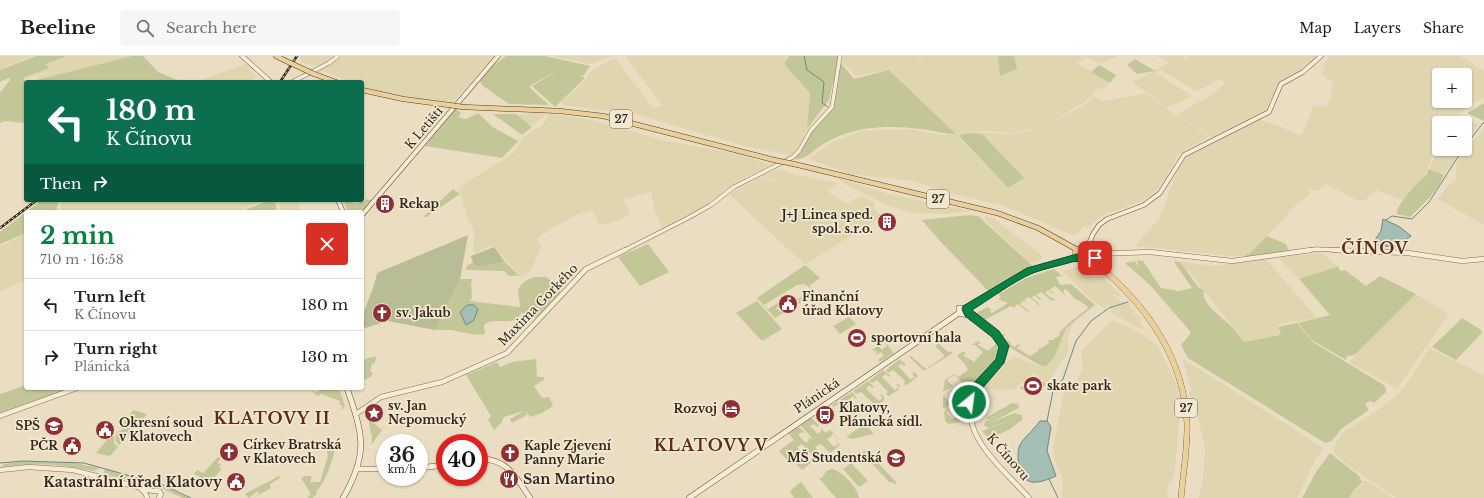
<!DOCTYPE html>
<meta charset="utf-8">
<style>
:root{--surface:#fff;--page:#f6f6f6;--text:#202124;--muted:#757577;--line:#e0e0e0;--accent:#0b8043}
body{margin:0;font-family:"Libre Baskerville",serif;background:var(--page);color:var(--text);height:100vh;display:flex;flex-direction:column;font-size:15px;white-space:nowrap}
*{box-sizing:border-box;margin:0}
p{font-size:13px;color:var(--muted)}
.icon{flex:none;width:22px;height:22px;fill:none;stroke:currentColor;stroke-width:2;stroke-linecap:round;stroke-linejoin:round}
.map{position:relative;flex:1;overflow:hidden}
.drawer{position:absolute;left:24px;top:154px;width:340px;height:180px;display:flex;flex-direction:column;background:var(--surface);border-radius:4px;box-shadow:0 1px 3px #0004}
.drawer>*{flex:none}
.banner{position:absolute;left:24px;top:24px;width:340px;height:122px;border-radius:4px;box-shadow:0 1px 3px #0004;background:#0b6e4f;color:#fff;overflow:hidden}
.tools{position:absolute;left:1432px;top:12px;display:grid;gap:8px}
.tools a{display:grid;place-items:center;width:40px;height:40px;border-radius:4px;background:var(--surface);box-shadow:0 1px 3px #0004;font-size:20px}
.speed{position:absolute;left:376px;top:378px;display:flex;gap:8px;font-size:20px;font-weight:700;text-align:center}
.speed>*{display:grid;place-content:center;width:52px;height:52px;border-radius:50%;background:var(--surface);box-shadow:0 1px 3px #0004;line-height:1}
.speed small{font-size:10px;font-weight:400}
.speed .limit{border:6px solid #d22;background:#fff;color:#111}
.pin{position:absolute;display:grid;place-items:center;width:34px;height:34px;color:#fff;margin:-17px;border-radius:8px;box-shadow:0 2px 6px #0006}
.me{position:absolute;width:44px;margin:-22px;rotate:29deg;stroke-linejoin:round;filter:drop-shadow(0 0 3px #0008)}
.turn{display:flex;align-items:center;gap:14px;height:84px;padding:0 16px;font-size:18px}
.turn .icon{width:52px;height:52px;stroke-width:2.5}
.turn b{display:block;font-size:28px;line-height:34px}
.then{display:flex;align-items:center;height:38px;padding:0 16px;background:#0003;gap:8px;font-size:15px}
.round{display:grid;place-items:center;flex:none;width:42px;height:42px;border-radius:4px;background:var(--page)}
.overview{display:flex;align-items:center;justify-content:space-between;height:68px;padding:0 16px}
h1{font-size:24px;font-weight:800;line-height:30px;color:var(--accent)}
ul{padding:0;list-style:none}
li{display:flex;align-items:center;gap:12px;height:52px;padding:0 16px;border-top:1px solid var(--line)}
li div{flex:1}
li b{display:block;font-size:15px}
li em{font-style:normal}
header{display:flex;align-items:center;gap:24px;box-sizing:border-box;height:56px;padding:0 20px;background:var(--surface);border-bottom:1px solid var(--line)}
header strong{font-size:19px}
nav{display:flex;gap:22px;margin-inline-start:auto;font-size:14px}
.search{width:280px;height:36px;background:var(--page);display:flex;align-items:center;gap:10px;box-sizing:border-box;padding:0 14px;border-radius:4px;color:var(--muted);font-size:15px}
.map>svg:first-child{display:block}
.farmland{fill:#dfd6b0;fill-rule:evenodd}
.green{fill:#c3c797}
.cemetery{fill:#b9bd96}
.water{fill:#a4bdb5;stroke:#6c8a82}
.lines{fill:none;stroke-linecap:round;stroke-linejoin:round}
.stream{stroke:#6c8a82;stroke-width:1}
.tertiary-far1-casing{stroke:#836f5b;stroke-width:4.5}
.tertiary-casing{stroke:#836f5b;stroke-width:5.5}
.secondary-far1-casing{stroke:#65503e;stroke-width:5}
.secondary-casing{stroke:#65503e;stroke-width:6}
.primary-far1-casing{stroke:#513d2f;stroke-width:5.5}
.primary-casing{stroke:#513d2f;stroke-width:6}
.tertiary-far1{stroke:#f6ebd4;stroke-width:3.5}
.tertiary{stroke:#f6ebd4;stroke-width:4.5}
.secondary-far1{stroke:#f6ebd4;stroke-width:4}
.secondary{stroke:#f6ebd4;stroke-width:5}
.primary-far1{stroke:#ebd09c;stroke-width:4.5}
.primary{stroke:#ebd09c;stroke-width:5.5}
.rail-casing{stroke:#34281e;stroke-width:2.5}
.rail{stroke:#f2e8d1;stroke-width:1;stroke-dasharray:2.5;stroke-linecap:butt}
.primary-bridge-casing{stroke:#513d2f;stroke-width:5.5;stroke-linecap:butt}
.primary-bridge{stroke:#ebd09c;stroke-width:4.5}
.route{fill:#0b8043;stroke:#07532c}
.labels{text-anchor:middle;stroke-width:3.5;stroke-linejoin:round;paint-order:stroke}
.shield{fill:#f2e8d1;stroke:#6d6254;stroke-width:1}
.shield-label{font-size:11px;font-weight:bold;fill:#34281e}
.street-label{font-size:12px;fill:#34281e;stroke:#f2e8d1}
.poi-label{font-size:12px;font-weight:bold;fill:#34281e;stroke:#f2e8d1;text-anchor:start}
.near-poi-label{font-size:14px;font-weight:bold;fill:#34281e;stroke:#f2e8d1;text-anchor:start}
.district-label{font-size:16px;font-weight:bold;letter-spacing:1px;fill:#5d2b20;stroke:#f2e8d1}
</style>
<header>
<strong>Beeline</strong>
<div class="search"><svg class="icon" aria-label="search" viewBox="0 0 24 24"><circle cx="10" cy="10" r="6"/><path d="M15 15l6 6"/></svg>Search here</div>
<nav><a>Map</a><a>Layers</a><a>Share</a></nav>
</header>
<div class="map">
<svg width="1484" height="442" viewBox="0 0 1484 442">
<rect width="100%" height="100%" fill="#eaddc2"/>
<path class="farmland" d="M0,0H33L0,13Z
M68,0H132L40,23L37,21L55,14L23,23L51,11L46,8Z
M300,0H335L325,8L318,10L301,7Z
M342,0H495L453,46L403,40L376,34L362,30V26H351L319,14Z
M552,0H613L591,8Z
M625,0H784L787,2L784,7L810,37L807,74L797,93L793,98L790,99L744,90L635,58L568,50L562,48L561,46L584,26L592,14L615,2L653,52L662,49Z
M843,0H917L929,12L919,0H998L1000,20L1017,13L1014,0H1119L1100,8L1087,1L1077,7L1109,27L1106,31L1095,34L1093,36L1095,38L1083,47L1049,67L1029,74L1012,77L988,75L956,78L889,14L856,20L842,6Z
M1158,0H1186L1182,4H1187V0H1317L1305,13L1280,26L1266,54L1213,81L1176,59L1213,38L1226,26L1218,23L1197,36L1161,14L1155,16L1192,40L1167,52L1132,26L1169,7Z
M1330,0H1460L1484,15V41L1467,51L1458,60L1447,64L1445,67H1439V83L1428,111L1422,125L1403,144L1376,134L1364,145L1357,144L1326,128L1318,135L1309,133L1310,138L1288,156L1287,160L1253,194L1245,200H1231L1135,190L1159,163L1178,114L1188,99L1259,63L1301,79L1306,70L1313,50H1326L1330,45L1333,27L1322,19L1325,6ZM1439,19H1465V45H1439Z
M246,8L256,21L247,26H195Z
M1145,37L1177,60L1210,81L1186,93L1177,100L1172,112L1169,115L1166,123L1153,138L1140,146L1104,159L1087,172L1084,170L1075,180L1004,150L947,136L913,125L850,118L809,103L832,86L862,75L908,73L943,79L961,78L960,81L962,85L1008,132L1024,122L982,78L976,77L1012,78L1030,75L1068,58L1089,46L1094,40L1104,45Z
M546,57L532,70L517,59L523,58Z
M550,58L592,64L666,85L739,98L771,109L739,124L705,150L664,173L662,171L655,156L651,136L624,143L630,159L608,168H599L592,154L578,158L552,172L537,182L541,191L533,210L527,218L518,219L493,189L476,197L473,195L475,177L469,166L459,133L462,129L512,98L525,80L542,69Z
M1460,61L1479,69L1466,86L1465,67H1447Z
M1484,72V169L1438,143L1445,133L1456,123V109L1459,101Z
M1439,88V93H1462L1444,119L1429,114Z
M778,113L797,119L833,126L838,128L827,135L846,148L861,140L874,146L875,153L881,161L805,209L729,138L760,121L775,125L781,121L775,124L761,120Z
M841,123L889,138L971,155L943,158L914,157L886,149L840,125Z
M64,144H266L235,156H61L60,151Z
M279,144H311L299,147V156H281Z
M986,160L993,162L1042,199V203L1034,207L1028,205L983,162Z
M26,178V224L0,236V190Z
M1321,196L1338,211L1299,223L1279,202Z
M1266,203L1317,262L1279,268L1278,274L1281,279L1244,286L1193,220L1181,207L1177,205L1213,210Z
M1078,211L1094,222L1091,224L1100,220L1103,221L1123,242L1111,238L1123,247L1109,251L1106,248V254L1090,242L1062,215Z
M1416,238L1447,257L1448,259L1397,333L1349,306Z
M1128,247L1130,250L1127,251H1131L1135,256L1133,257L1134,259L1137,258L1142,264L1139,265L1147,276L1111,257L1110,253Z
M1075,264L1067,282L1069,290L1067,298L1047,327L1034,317L1013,334L982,333L1013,300L1041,311L1046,310L1054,302L1066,272Z
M1113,264L1139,276L1158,289L1177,330L1180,351L1177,394L1174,420L1167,429L1168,442H1062L1063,423L1055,405L1053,393L1063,340L1077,324L1083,312L1081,295Z
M1429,292L1484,319V442H1396L1346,408L1334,397V391L1342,377L1382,351L1399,337L1407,327Z
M1183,303L1319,389L1323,394L1316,402L1297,442H1198L1203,425L1205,393L1195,347L1189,339V335H1191Z
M1363,425H1367L1393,442H1349Z"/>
<path class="green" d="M36,0H67L46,8L49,12L23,22L26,27V67L5,65L0,67V37L10,24L9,22L0,26V14Z
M132,0H143L158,16L182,26H28Z
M506,0H545L590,10L583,20H580L585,22L555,51L532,30L561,13L531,29L529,31L549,49L509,48L482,29L480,24L489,13Z
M789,0H839L834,26L833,27L829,44L807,73L810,37L784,8Z
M998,0H1014L1017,13L1000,20Z
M1135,3L1155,15L1137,18L1127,9Z
M840,6L854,23L889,14L956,78C943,78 932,74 920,73C900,70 870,70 852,76C842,78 832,83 823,88C814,93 806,105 794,103L810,77L833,51Z
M1099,9L1116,19L1110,27L1091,16Z
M1484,47V65L1467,57Z
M456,52L461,57L458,61L466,63L478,57L494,72L518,85L502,102L425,90Z
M493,58H516L532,71L522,79Z
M976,77L982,78L1024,122L1008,132L960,81L961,78Z
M1428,113L1444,119C1437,135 1424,148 1410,161L1397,158C1395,150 1420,124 1427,118Z
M453,133L460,138L426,161H423Z
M365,143L374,145L362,156H347L344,144H353V148L365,145Z
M42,144H59L56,156H26V177L0,188V176Z
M270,144H275L277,156H240Z
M969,159L978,160L1034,211L990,237C967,212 943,190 922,164Z
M1267,180L1286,188L1289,195L1246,202L1245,199L1250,197Z
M648,188L669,216L640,230L618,201Z
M1137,204L1143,205L1161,232L1178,235L1192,232L1174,206L1175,205L1181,207L1198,231L1204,234C1200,247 1222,261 1230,269C1235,274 1239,281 1244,286L1281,279L1278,271L1297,267L1313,286L1382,328L1385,330L1386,336L1374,347L1370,345L1365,348L1369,354L1341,373L1332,385L1325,387L1188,302L1181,289L1191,277L1189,274L1150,229L1125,207L1135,205L1139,213Z
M473,206L476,211L505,206L518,219H529L509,220L504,215L466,214L467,210Z
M805,209L820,222L809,230L817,238L805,228L797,229L764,249L768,253L778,247L779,244L784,247L776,252L781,256L799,245L798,243L801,241L804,244L811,240L809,236L813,239L775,262L757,242Z
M1340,210L1338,212L1341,215L1345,214L1366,230L1380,220L1416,238L1355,299L1347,300L1346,304L1312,284L1298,267L1330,259L1299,223Z
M1054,213L1062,220L1056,221L1060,229L1071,228L1095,249L1066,272L1054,302L1046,310H1041L1006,289L1001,279L1006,278L1003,281L1011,287L1010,288L1014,291L1019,288L1020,289L1017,292L1030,300L1038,295L1039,292H1042L1049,287L1048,284H1053L1055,283L1053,281L1056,282L1060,279L1059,277L1069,267L1087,253L1088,251L1083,247L1081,248L1082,246L1075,243L1066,233L1063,235L1066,240L1055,230L1049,234L1055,237L1053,238L1048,234L1045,237L1053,243H1056L1052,245L1041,236L1036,239L1041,243L1040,244L1034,239L1032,242L1040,248H1042L1039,249L1029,241L1024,244L1028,248L1023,245L1020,248L1029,255L1031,254L1028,256L1018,248L1014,251L1016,253L1011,250L983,265L975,258L987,251L991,253L990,256L992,257L1008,247L998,243L1001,241L997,237L1003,236L1026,222Z
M547,221L560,234V237L538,263L522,257C511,273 496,259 484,269L485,277L483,279L470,278L452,274H435L460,223H473L471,227L472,242L469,244L476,246L520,251L518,233C526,222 534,220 547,221Z
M757,245L782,273L762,285L736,257Z
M849,261L856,268L840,278L833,270Z
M1462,262L1481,274L1482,277L1456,304L1432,291Z
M985,275C989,276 994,279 997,283C1011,302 978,322 970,337C965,347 967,355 966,365L949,368L945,365L944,356L947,353L949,354L946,357L952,363L959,357L953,351L950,353L949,352L960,343L951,335L944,340L951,348L944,353L943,352V340L963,327L954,319L947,324L953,330L943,336L945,324L954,318L958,321L968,314L965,308L957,300L963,295L966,297L963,299L974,306L983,296L975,289H972L978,285L980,287L978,289L988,295L998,286Z
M942,280H946L949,284H945L947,287L941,284L937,286L948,296L950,295L953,297L924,315L909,301L911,300L926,313L945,300L935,290L937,289L935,285Z
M884,285L894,297L880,306L878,304L884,300L881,296L876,299L877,296L872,294L880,288L878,290L882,294L887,290Z
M376,300L375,307L372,308L370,316H373L371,321L364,324L362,320V304Z
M536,303L537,321H544V324L534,330L542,342L549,341L553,350L542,357L530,361L525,354L527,359L512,367L510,363L524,355L504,361L502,366L494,374L488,364L491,360L466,319L497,306L500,311L512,306Z
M900,303L906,309L904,310L901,308L898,310L909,322L911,323L915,321L912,318L914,316L918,320L907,329L904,328L905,325L893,314L888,317L886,314Z
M883,314L890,319L889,321L886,318L882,321L895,334L899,331L896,329L898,328L900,330L898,334L889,340L886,338L888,336L877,324L872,327L869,325Z
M1035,321L1046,328L1036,339L1033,340L1020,332Z
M868,325L874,331L872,332L870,329L866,332L867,334L879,345L883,342L880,339L882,338L884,341V344L874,351L871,350L873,347L861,336L856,338L853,335Z
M26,329V332H71L0,357V338Z
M312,332L315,337L325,332H339L345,350L343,353H341L343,350L339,348L340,345L321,338L319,340L314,338Z
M852,336L857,342L856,343L853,340L850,343L851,345L863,356L867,354L864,351L867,350V355L854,359L842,346L833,351L832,349Z
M1012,347L1018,348L1019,352L988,368L1014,357L1022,359V364L1010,373L989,383L982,375L1019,361L989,372L984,369L985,366L1016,350L988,364L986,362Z
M133,354L147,358L139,367L120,372Z
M811,361L819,370L817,371L814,368L810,370L818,378L821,375V372L825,377L830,374L841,385L833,378L831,379L834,382L831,380L827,383L834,391L838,388L836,384L840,389L830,397L821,388L815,391L822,399L826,397L828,399L819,406L802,388L797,391L811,407L802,414L790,401L787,404L779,395L794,384L788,377L798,370L806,378L802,376L798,379L806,387L809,384L807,379L810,383L812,382L800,369Z
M368,362L382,374L371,389L372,382Z
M865,368L874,378L852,383L846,381Z
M133,369H138L119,389L115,384L117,376Z
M114,379V387L118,391L110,400L96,397L109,381Z
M332,391L335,393C332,406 326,425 316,436L317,438L312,442H307L311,438L301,422L304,420H312L310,426H320L328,400L327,395Z
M866,394L896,426V429L892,426L890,427L862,397Z
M1330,397L1359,420L1362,426L1355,433L1349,442H1302L1316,416Z
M218,401L221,402L217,407L221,408L219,412L222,413L210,426L194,418L197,414L203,417Z
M23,405L75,407L100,412L94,415C63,408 33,406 2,411L4,408Z
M851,407L868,425L859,431L843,413Z
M105,413L159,428L189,442H183L161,432L104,418Z
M832,413C842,415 858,432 859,442H836L819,422H822L826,415Z
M279,419L280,422L270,428L271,432L255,441L259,437L258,435L249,442L245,438C256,431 273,425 279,419Z
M801,426L813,442H794L790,435Z"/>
<path class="cemetery" d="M468,179L460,223L435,274L388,265L362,273C362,251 373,239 377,217Z
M494,191L505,206L476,211L471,202V200Z"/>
<path class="water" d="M1383,163L1400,171L1411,180L1395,191L1375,189L1373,187L1381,175Z
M467,249H474L478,253L474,264L466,269L460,256Z
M1040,365H1047L1051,371L1047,395L1056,420C1049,423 1040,427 1032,426C1019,425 1016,401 1019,391C1022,383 1029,379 1034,372C1037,370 1037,368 1040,365Z"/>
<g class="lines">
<path class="stream" d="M804,0L807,14L824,26L822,47L828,51
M1465,90L1484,66
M1386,164L1392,160L1412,163L1429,146L1463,93
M1047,365L1053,335L1063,323L1076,285L1091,265L1109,252L1128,246
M0,407L23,405L84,407L163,429L191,442
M1049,423L1058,442"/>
<defs>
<path id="tertiary-far1" d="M292,26L329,7L338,0
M623,195L688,162L711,149L734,131L793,101L799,95L811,74L832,51L840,0
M1304,195L1316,193L1356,195"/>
<path id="tertiary" d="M1333,194L1408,197L1462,205L1484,203
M1094,198L1150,196L1232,205L1311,194
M968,257L995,278L1004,291C1001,308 988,315 979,329C949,372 1003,412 1029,442
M356,358L381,341L442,326L507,297L586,213L625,194
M0,360L77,332
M0,414L29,411L73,414L153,435H159L161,438L159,442
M140,432L146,438L147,442"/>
<path id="secondary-far1" d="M242,0L271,26
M338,144L343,156
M362,159L498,0
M1087,192L1093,178L1099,169L1107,163L1144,149L1160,137L1184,99L1269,56L1281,28L1303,16L1321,0"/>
<path id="secondary" d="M959,257V252L967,253L1026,216L1077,201
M959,257L967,259V253
M479,403C507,402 516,421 530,442
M419,412L445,409
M358,413H385
M343,442C369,397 363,379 347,332
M689,442L959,257"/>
<path id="primary-far1" d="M276,0L284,4
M314,18L336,26
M362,34L403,43L449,49
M463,51L560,55L603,60L774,104
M794,108L997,157L1038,172L1076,193
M1077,195L1081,192L1091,195"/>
<path id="primary" d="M1078,194L1075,196L1077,202L1086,206L1094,204L1095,200L1089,194
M1093,205C1144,246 1183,298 1187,366C1188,391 1183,417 1181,442"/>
</defs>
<use href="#tertiary-far1" class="tertiary-far1-casing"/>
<use href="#tertiary" class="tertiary-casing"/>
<use href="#secondary-far1" class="secondary-far1-casing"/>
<use href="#secondary" class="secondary-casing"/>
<use href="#primary-far1" class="primary-far1-casing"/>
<use href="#primary" class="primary-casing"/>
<use href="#tertiary-far1" class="tertiary-far1"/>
<use href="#tertiary" class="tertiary"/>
<use href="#secondary-far1" class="secondary-far1"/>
<use href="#secondary" class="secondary"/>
<use href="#primary-far1" class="primary-far1"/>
<use href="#primary" class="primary"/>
<defs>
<path id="rail" d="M280,26L297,0
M0,172L37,144"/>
</defs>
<use href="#rail" class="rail-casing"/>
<use href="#rail" class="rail"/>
<defs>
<path id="primary-bridge" d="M284,4L314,18
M449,49L463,51
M774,104L794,108"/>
</defs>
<use href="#primary-bridge" class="primary-bridge-casing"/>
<use href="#primary-bridge" class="primary-bridge"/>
</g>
<path class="route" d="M1077,198L1088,203L1095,198L1099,202C1091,215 1083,203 1072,206C1059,210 1045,212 1033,217C1014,225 990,243 972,254L999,275L1009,290L1004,307L980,335L973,349H966L964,346L972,329L996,303L999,291L992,281L965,260L962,253L963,250L1027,212Z"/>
<defs>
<symbol id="building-disc" viewBox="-11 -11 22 22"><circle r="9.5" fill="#8d2f33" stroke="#f2e8d1"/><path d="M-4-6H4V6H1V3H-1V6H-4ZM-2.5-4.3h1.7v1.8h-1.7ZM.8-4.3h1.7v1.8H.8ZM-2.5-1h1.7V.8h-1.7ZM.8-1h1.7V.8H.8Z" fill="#fff"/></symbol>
<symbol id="civic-disc" viewBox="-11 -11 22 22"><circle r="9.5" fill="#8d2f33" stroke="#f2e8d1"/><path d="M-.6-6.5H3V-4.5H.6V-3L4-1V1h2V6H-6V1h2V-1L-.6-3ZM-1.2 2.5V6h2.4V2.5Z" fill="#fff"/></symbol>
<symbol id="church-disc" viewBox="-11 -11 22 22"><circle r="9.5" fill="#8d2f33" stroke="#f2e8d1"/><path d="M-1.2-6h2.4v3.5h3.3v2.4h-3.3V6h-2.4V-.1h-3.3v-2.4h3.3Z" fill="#fff"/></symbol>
<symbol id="stadium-disc" viewBox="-11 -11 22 22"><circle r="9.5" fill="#8d2f33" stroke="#f2e8d1"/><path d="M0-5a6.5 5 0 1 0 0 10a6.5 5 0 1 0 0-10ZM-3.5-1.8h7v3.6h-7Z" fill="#fff"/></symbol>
<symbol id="hotel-disc" viewBox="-11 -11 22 22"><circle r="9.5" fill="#8d2f33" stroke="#f2e8d1"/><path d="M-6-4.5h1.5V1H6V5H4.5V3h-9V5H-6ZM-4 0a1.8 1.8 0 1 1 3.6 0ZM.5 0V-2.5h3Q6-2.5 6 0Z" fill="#fff"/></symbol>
<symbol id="sight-disc" viewBox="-11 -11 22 22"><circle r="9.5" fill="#8d2f33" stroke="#f2e8d1"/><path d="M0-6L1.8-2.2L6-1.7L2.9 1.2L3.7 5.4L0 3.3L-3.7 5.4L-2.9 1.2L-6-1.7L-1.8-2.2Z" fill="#fff"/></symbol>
<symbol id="bus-disc" viewBox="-11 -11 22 22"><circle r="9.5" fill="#8d2f33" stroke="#f2e8d1"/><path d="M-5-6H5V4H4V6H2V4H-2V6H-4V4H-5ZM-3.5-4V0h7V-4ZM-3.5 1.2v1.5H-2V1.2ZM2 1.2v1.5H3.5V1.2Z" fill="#fff"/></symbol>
<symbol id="school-disc" viewBox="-11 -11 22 22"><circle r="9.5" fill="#8d2f33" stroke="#f2e8d1"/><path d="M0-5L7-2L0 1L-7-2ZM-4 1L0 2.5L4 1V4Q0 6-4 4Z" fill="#fff"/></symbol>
<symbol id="restaurant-disc" viewBox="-11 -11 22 22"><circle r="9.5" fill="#8d2f33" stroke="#f2e8d1"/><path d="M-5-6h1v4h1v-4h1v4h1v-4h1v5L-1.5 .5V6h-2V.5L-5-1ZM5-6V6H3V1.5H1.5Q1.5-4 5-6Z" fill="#fff"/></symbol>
</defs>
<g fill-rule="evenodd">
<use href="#building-disc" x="374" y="137" width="22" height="22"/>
<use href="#building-disc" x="876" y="155" width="22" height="22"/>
<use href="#civic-disc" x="777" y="237" width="22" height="22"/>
<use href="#church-disc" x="371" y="246" width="22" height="22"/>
<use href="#stadium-disc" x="846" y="271" width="22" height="22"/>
<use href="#stadium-disc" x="1022" y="319" width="22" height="22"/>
<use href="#hotel-disc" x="720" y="342" width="22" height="22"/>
<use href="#sight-disc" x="363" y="346" width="22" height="22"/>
<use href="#bus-disc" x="814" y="348" width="22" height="22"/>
<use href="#school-disc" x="43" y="359" width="22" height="22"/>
<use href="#civic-disc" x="94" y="363" width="22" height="22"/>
<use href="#civic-disc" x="61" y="379" width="22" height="22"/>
<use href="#church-disc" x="218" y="385" width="22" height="22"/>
<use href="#church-disc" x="499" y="386" width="22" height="22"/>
<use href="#school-disc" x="885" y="391" width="22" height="22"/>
<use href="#restaurant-disc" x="498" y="412" width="22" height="22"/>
<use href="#civic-disc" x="225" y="415" width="22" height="22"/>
</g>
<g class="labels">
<g class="shield">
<rect x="610" y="54" width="22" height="18" rx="3"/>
<rect x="927" y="134" width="22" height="18" rx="3"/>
<rect x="1175" y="343" width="22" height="18" rx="3"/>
</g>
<g class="shield-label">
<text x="621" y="67">27</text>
<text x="938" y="147">27</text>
<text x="1186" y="356">27</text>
</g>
<g class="street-label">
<text transform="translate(424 72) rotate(-50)" y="4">K Letišti</text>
<text transform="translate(538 249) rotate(-46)" y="4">Maxima Gorkého</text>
<text transform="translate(817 340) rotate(-34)" y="4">Plánická</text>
<text transform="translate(1008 401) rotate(49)" y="4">K Čínovu</text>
</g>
<g class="poi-label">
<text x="399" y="152">Rekap</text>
<text x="873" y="163" text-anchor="end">J+J Linea sped.<tspan x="873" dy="14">spol. s.r.o.</tspan></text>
<text x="802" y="245">Finanční<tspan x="802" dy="14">úřad Klatovy</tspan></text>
<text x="396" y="261">sv. Jakub</text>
<text x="871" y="286">sportovní hala</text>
<text x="1047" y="334">skate park</text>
<text x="388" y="354">sv. Jan<tspan x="388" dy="14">Nepomucký</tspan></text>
<text x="839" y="356">Klatovy,<tspan x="839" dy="14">Plánická sídl.</tspan></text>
<text x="717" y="357" text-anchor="end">Rozvoj</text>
<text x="119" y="371">Okresní soud<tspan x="119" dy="14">v Klatovech</tspan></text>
<text x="40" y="374" text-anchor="end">SPŠ</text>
<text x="243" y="393">Církev Bratrská<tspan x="243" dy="14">v Klatovech</tspan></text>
<text x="58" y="394" text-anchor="end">PČR</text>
<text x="524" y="394">Kaple Zjevení<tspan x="524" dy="14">Panny Marie</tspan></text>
<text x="882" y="406" text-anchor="end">MŠ Studentská</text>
</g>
<g class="near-poi-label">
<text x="523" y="428">San Martino</text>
<text x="222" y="431" text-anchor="end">Katastrální úřad Klatovy</text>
</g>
<g class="district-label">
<text x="1375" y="198">ČÍNOV</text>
<text x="272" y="368">KLATOVY II</text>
<text x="711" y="395">KLATOVY V</text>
</g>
</g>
</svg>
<div class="tools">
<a>+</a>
<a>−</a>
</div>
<div class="speed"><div>36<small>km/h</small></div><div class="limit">40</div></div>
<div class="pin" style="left:1095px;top:202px;background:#d93025"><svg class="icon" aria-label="arrive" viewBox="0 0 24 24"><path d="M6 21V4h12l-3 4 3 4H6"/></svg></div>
<svg class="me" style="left:969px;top:346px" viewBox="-20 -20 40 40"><circle r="17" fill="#0b8043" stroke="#fff" stroke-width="3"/><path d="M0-11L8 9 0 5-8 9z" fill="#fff"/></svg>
<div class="banner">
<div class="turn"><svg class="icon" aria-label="left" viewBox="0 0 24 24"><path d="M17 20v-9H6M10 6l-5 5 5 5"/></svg><div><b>180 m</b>K Čínovu</div></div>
<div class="then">Then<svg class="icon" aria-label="right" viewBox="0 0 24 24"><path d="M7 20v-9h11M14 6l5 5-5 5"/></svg></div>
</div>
<section class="drawer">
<div class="overview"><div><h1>2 min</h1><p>710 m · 16:58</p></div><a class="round" style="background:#d93025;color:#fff"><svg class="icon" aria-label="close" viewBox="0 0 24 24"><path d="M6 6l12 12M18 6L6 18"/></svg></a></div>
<ul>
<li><svg class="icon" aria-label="left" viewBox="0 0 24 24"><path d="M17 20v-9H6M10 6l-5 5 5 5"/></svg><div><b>Turn left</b><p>K Čínovu</p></div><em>180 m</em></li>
<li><svg class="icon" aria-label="right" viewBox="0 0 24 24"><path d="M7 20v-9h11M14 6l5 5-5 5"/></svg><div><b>Turn right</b><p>Plánická</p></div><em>130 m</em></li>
</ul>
</section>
</div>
